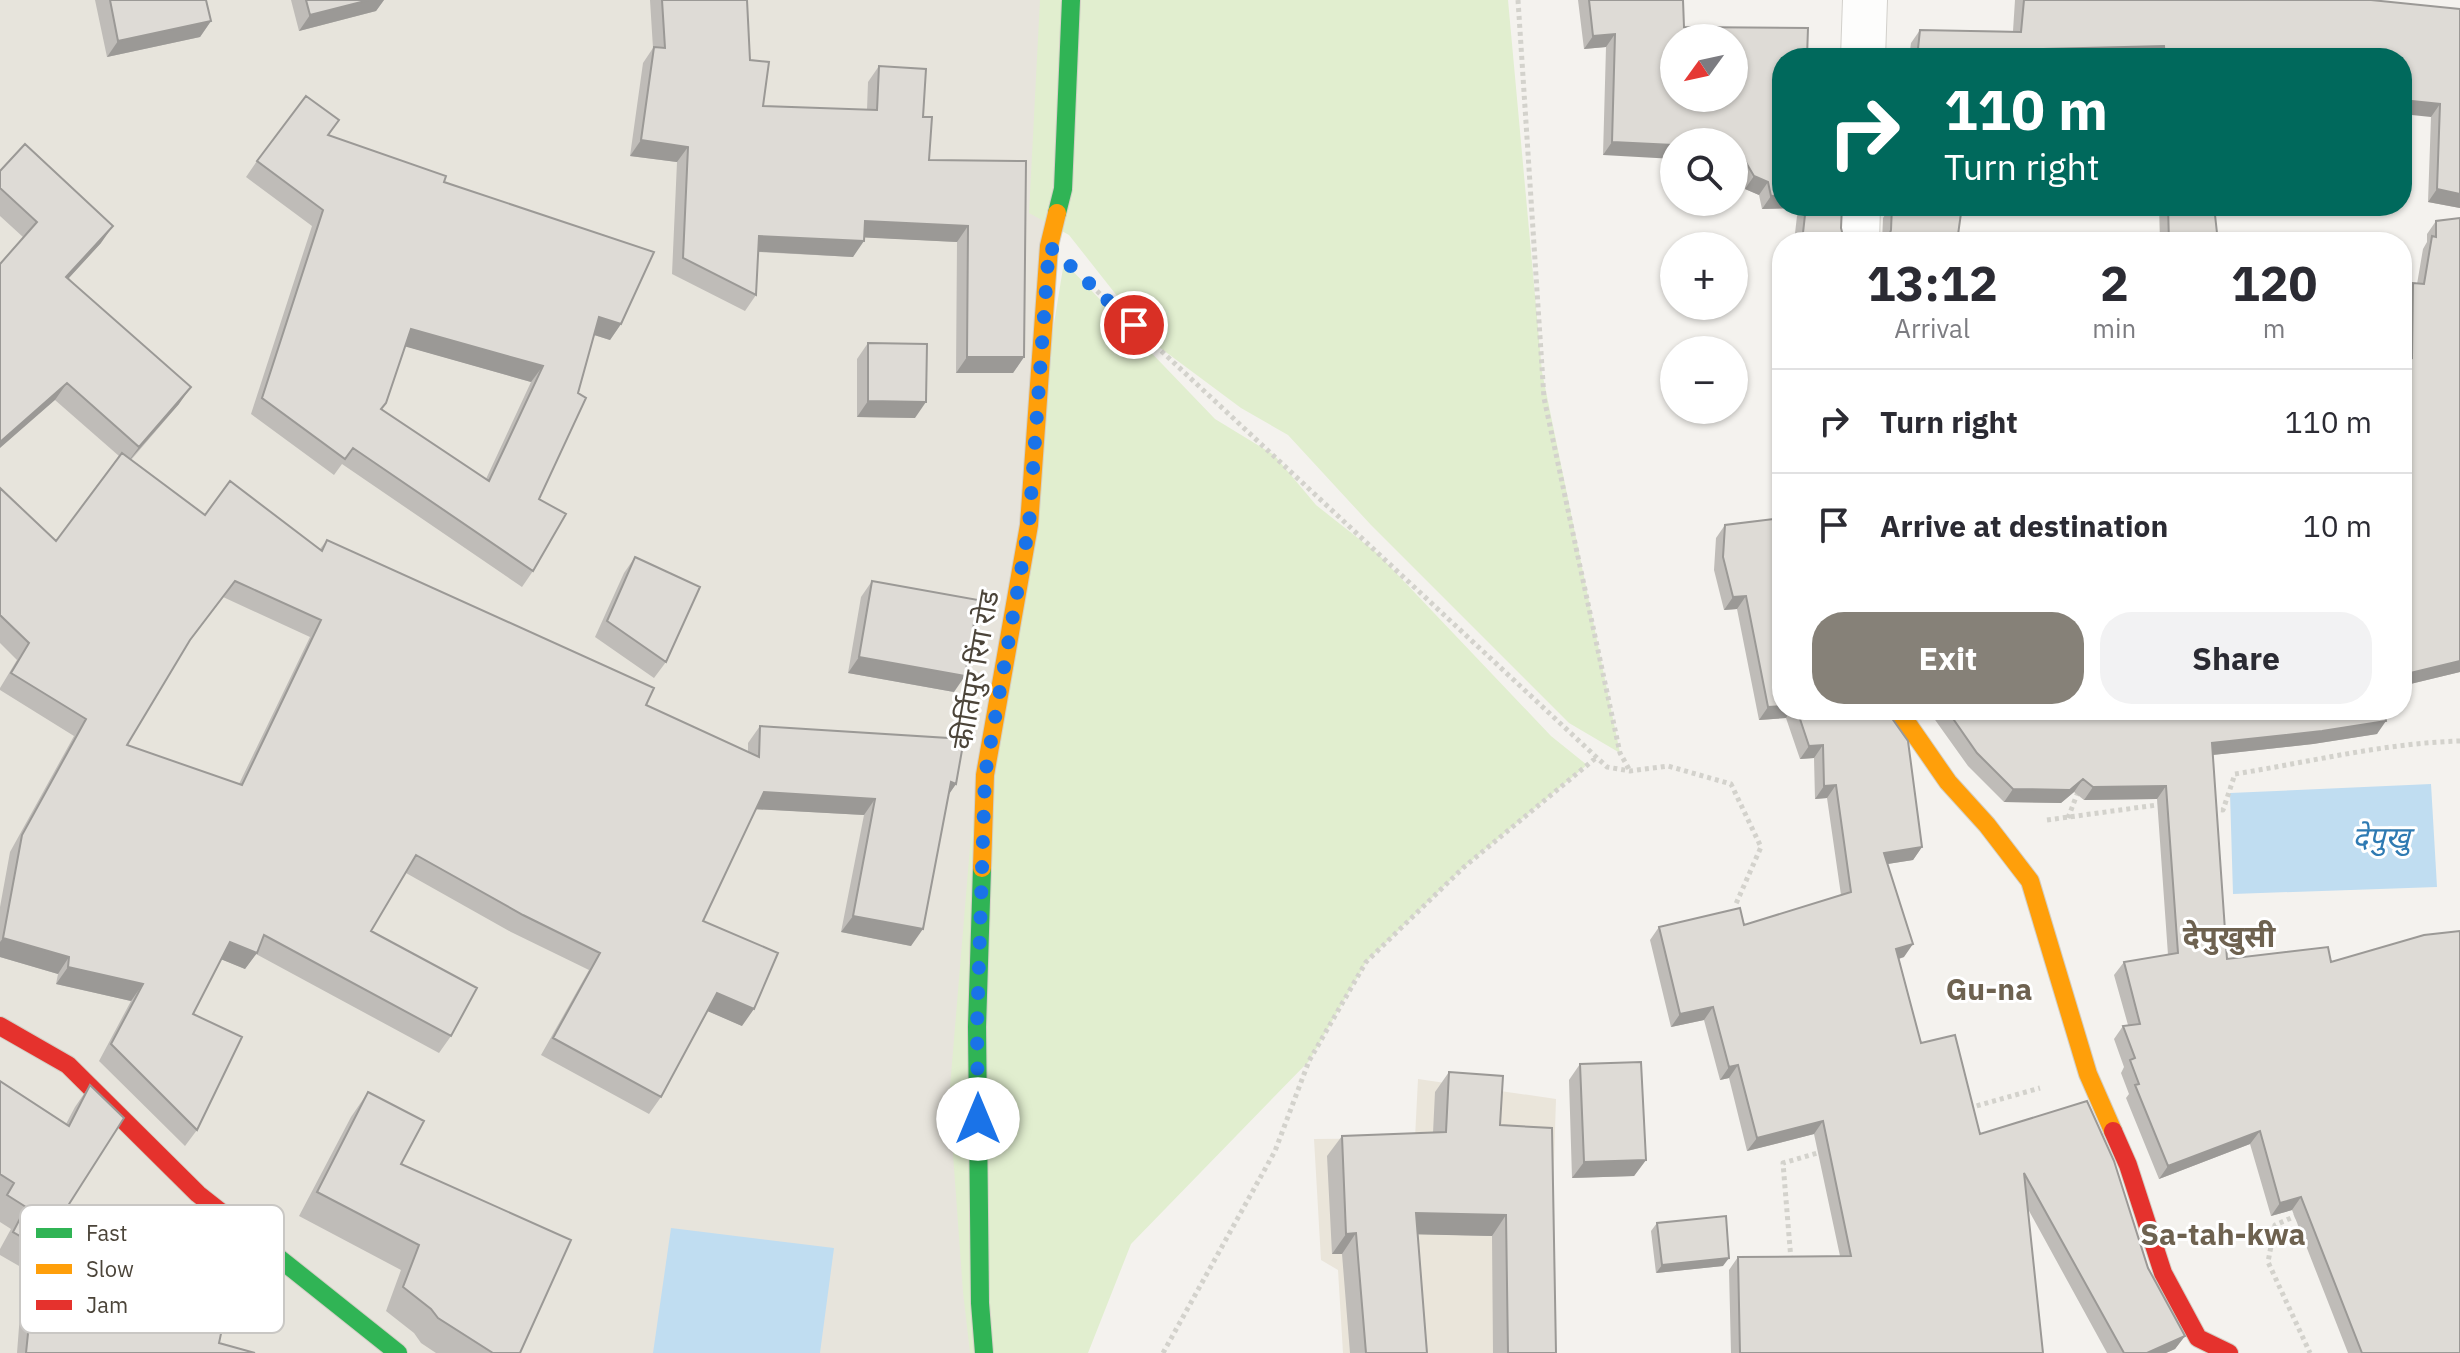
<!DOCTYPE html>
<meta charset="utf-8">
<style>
:root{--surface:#fff;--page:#f2f2f3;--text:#2b2b33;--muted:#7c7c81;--line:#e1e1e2;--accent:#868178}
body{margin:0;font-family:"IBM Plex Sans","Noto Sans Devanagari",sans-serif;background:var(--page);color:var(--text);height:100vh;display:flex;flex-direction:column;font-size:30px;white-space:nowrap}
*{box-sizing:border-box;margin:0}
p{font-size:26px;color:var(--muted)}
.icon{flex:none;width:44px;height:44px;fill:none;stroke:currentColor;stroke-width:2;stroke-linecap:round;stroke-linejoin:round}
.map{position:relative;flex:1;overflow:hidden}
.details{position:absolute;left:1772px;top:232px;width:640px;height:488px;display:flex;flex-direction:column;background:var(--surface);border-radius:32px;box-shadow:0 2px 6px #0004}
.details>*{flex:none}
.hud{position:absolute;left:1772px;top:48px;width:640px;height:168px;border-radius:32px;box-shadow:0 2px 6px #0004;background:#00695c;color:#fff;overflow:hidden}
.needle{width:52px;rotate:237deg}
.tools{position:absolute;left:1660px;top:24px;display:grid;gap:16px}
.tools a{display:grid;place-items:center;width:88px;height:88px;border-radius:50%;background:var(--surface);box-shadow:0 2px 6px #0004;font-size:40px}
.pin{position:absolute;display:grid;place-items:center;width:68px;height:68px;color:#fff;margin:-34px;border:4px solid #fff;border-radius:50%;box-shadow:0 2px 8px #0007}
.me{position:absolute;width:88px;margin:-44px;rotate:0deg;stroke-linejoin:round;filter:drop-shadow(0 0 6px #0008)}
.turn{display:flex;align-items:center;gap:28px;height:168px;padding:0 40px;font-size:36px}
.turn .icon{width:104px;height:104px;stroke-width:2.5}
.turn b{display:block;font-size:56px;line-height:68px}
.eta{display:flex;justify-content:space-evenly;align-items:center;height:136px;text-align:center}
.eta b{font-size:48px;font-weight:700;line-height:56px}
.action{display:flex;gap:16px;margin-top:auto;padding:16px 40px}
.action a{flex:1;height:92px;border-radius:32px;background:var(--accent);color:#fff;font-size:32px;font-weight:700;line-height:92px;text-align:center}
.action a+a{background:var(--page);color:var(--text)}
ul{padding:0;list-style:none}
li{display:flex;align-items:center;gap:24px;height:104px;padding:0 40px;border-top:2px solid var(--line)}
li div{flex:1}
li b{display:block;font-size:30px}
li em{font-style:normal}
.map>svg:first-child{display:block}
.residential{fill:#e7e4dc}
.education{fill:#eae5da}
.green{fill:#e1eecf}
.water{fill:#c0ddf1}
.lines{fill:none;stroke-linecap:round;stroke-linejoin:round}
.street-casing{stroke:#d2d0cb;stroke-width:46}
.fast-casing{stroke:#d3cfc5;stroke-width:20}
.slow-casing{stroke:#d3cfc5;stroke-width:20}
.jam-casing{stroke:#d3cfc5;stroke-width:20}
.path{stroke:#d3d2cc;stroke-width:5;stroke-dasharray:4 4;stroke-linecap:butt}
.street{stroke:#fdfdfc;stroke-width:44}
.fast{stroke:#30b455;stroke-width:18}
.slow{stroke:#ff9f0a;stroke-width:18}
.jam{stroke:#e5322d;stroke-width:18}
.wall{fill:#bfbcb8;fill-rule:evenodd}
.shaded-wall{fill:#9b9996}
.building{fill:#dedbd6;stroke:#9b9996;stroke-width:2;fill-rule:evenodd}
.route{stroke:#1a73e8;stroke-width:14;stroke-dasharray:0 25.2}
.labels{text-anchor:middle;stroke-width:6;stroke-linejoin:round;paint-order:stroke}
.street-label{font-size:28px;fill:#4b4439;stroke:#fff}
.water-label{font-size:30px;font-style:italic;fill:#2e7ab2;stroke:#fff}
.neighbourhood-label{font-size:30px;font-weight:bold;fill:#6e6250;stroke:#fff}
.key{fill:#fff;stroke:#c9c7c4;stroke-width:2}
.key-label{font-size:22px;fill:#4b4439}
</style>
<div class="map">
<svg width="2460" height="1353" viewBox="0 0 2460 1353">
<rect width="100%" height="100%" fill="#f4f2ee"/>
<path class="residential" d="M0,0H1062L991,1353H0Z"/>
<path class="education" d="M1418,1079L1556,1099L1548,1353H1343L1338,1270L1321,1260L1314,1139L1415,1138Z"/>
<path class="green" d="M1040,0H1508L1542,372L1620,753L1569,723L1371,525L1288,435L1241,408L1155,344L1069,235L1029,213Z
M1064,262L1215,419L1274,455L1316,505L1378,554L1551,736L1587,765L1464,867L1366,962L1309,1061L1131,1244L1088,1353H970L963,1292L949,1099L971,835Z"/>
<path class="water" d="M2431,784L2437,887L2233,894L2230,793Z
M671,1228L834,1248L820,1353H653Z"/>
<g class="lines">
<defs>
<path id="street" d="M1863,58L1865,0
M1857,242L1858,206"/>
<path id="fast" d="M1057,213L1063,189L1071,0
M982,868L977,1027L980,1303L984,1353
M245,1231L398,1353"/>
<path id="slow" d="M1898,710L1948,782L1987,825L2030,881L2088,1074L2113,1131
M982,868L985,775L1029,525L1049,246L1057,213"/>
<path id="jam" d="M0,1026L68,1065L198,1194L245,1231
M2113,1131L2128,1165L2163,1273L2198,1338L2229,1353"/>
</defs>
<use href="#street" class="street-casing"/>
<use href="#fast" class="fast-casing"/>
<use href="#slow" class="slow-casing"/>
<use href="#jam" class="jam-casing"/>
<path class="path" d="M1518,0L1544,398L1620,753L1630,771
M1097,291L1607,767L1630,771L1668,766L1731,784L1761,847L1735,906
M2213,809L2223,810L2235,774C2310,762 2385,743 2460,741
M2068,818L2079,789
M2047,820L2164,804
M1969,1108L2040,1088
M2298,1215L2275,1225L2268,1262L2310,1353
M1791,1260L1783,1163L1821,1152
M1163,1353L1275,1151L1309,1061L1366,962L1464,867L1597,757"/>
<use href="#street" class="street"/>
<use href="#fast" class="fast"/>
<use href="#slow" class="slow"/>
<use href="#jam" class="jam"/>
</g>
<path class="wall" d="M95,0H206L211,21L200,37L107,57Z
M291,0H384L376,11L299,31Z
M650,0H747L750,60L763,106L867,110L868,82L879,66L923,117L929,160L1026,161L1024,357L1013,373H956L957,242L864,237L853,257L758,252L756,295L745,311L672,274L677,162L630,156L643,63L653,48Z
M1578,0H1683L1684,27L1782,206H1802L1800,208L1762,209L1759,195L1745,189L1734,171V142L1603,155L1606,47L1584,49Z
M2015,0H2371L2460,9V208L2428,202L2431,117L2402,58H1909L1911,43L1920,30L2013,31Z
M329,135L444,182L621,324L610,340L594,335L539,499L533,571L522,587L342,464L334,475L251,414L312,226L246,177L257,161ZM405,346L531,382L486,479L381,409Z
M0,171L101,243L69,278L179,404L131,460L205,515L320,549L327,540L646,705L748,752V743L760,726L956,784L948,795L911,946L841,932L864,815L756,809L703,921L742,1026L708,1011L661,1097L649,1114L541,1055L589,970L511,932L406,873L371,931L451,1036L439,1053L256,954L245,969L221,959L193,1014L197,1130L185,1146L99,1061L131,1001L56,984L58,974L0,957V907L10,852L74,736L0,690V688L17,660L0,643V488L56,541L119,456L55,400L23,237L0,216ZM223,597L310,637L239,784L127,745L186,646Z
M1804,206H1842L1841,228L1844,240L1846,242H1794L1797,216Z
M1891,206L1957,242H1882L1883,218Z
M2159,206H2214L2218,242H2160Z
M2460,218V672L2402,686L2404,296L2413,283L2417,284L2423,249L2427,242V234L2436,221Z
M868,343L915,418L857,417V359Z
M1782,348V710H1886L1922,847L1913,860L1887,864L1904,957L1899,959L1921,1043L1980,1134L2148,1268L2185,1336L2175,1349L2166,1353H2107L2028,1209L2043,1353H1731L1729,1270L1738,1257L1840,1256L1814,1134L1747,1151L1729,1078L1720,1080L1704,1020L1671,1027L1650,940L1659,927L1744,925L1841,895L1827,798L1815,799L1814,758L1800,759L1786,718L1759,720L1737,609L1724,610L1714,570L1716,538L1725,525L1778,519V382Z
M635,557L666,662L654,678L595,637L624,573Z
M872,581L954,692L848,673L861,597Z
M1928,710H2384L2377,734L2313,744L2213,755L2227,959L2331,962L2460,1353H2348L2292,1210L2271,1216L2250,1144L2159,1179L2126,1098L2129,1094L2121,1073L2124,1067L2114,1039L2123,1026L2128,1025L2114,975L2124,962L2168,955L2157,799L2084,800L2074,792L2061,803L2004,802L1968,766Z
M1580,1064L1646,1160L1634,1176L1572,1178L1569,1080Z
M1449,1072L1500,1125L1556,1353H1493L1492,1236L1417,1234L1427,1353H1350L1342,1254H1332L1327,1156L1342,1136L1433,1133L1435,1092Z
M0,1081L66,1124L75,1107L90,1085L41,1248L26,1270L0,1255V1249L11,1229L0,1222Z
M368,1092L401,1164L520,1353H436L421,1343L414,1333L386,1311L401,1270L299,1216L351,1117Z
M1657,1223L1723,1266L1656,1273L1651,1231Z
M33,1285L219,1343L255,1353H17L21,1301Z"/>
<path class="shaded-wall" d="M369,0H384L376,11L299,31L310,15Z
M211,21L200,37L107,57L118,41Z
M1615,34L1606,47L1584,49L1593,36Z
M2164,46L2156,58H2038L2044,49Z
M2402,100L2440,104L2431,117L2402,114Z
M641,140L688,147L677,162L630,156Z
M1612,142L1674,145V159L1603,155Z
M1754,176L1768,182L1759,195L1745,189Z
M2437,189L2460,194V208L2428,202Z
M1782,195V206H1802L1800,208L1762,209L1771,196Z
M865,221L968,226L957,242L854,237Z
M113,226L101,243L55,293L66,277Z
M759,236L864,241L853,257L748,251Z
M599,317L621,324L610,340L588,333Z
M411,329L543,366L531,382L400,345Z
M967,357H1024L1013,373H956Z
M67,383L55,400L0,448V442Z
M191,387L179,404L127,463L139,447Z
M868,401L926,402L915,418L857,417Z
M1746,596L1737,609L1724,610L1733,597Z
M859,657L965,676L954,692L848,673Z
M2460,661V672L2402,686V675Z
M1782,706V710H1791L1786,718L1759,720L1768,707Z
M2386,721L2377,734L2313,744L2203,756L2212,743Z
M1823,745L1814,758L1800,759L1809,746Z
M2083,779L2074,792L2061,803L2004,802L2013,789Z
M951,782L956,784L945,800Z
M1836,785L1827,798L1815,799L1824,786Z
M2166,786L2157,799L2084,800L2093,787Z
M764,792L875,799L864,815L752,809Z
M1922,847L1913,860L1875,866L1884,853Z
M853,916L923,929L911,946L841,932Z
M3,938L69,957L58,974L0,957V942Z
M230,942L257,953L245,969L218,958Z
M1913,944L1904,957L1887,962L1896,949Z
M68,967L143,984L131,1001L56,984Z
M717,993L754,1009L742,1026L705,1010Z
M1713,1007L1704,1020L1671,1027L1680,1014Z
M1738,1065L1729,1078L1720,1080L1729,1067Z
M1823,1121L1814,1134L1747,1151L1757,1138Z
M2260,1131L2250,1144L2159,1179L2168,1166Z
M1646,1160L1634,1176L1572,1178L1584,1162Z
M2301,1197L2292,1210L2271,1216L2280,1203Z
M1416,1213L1506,1215L1492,1236L1401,1234Z
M1356,1233L1342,1254H1332L1346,1234Z
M1729,1258L1723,1266L1656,1273L1662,1265Z
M2185,1336L2175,1349L2166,1353H2147Z"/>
<path class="building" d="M110,0H206L211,21L118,41Z
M306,0H369L310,15Z
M662,0H747L750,60L769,62L763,106L877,110L879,66L926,69L923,117H932L929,160L1026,161L1024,357H967L968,226L865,221L864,241L759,236L756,295L683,258L688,147L641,140L654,47L665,48Z
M1589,0H1683L1684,27L1808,28L1807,58H1782V195L1771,196L1768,182L1754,176L1738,149H1734V142H1674V145L1612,142L1615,34L1593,36ZM1674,38H1734V98H1674Z
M2024,0H2371L2460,9V194L2437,189L2440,104L2402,100V58H2165L2164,46L2044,49L2043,58H1917L1920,30L2021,32Z
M306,96L339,120L328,135L446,176L444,182L654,252L621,324L599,317L578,393L586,398L539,499L566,514L533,571L353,448L345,459L262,398L323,210L257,161ZM411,329L543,366L489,481L381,409L386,403Z
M25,144L113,226L66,277L191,387L139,447L67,383L0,442V264L37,222L0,188V171Z
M1806,206H1842L1841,228L1844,240L1846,242H1802Z
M1892,206H1962L1957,242H1887L1891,230Z
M2168,206H2214L2218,242H2169Z
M2460,218V661L2402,675V356L2412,358L2413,283L2424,284L2432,236L2436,237V221Z
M2313,233L2314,242H2230Z
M868,343L927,344L926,402L868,401Z
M122,453L205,515L230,481L322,551L327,540L654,688L646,705L759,757L760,726L964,739L956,784L951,782L923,929L853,916L875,799L764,792L703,921L778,953L754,1009L717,993L661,1097L553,1038L600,953L523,915L416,855L371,931L477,988L451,1036L264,935L257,953L230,942L193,1014L242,1037L197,1130L111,1044L143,984L68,967L69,957L3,938L22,835L86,719L11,673L29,643L0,615V488L56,541ZM235,581L321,620L242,785L127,745L190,640Z
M1782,518V706L1768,707L1746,596L1733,597L1723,557L1725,525Z
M635,557L700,587L666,662L607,621Z
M872,581L978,600L965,676L859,657Z
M1797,710H1886L1908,741L1922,847L1884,853L1913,944L1896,949L1921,1043L1955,1035L1980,1134L2087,1101L2114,1161L2148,1268L2185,1336L2147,1353H2124L2024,1173L2043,1353H1740L1738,1257L1851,1256L1823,1121L1757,1138L1738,1065L1729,1067L1713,1007L1680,1014L1659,927L1740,908L1744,925L1851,892L1836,785L1824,786L1823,745L1809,746Z
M1947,710H2384L2386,721L2322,731L2212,743L2227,959L2328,947L2331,962L2424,935L2460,931V1353H2362L2301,1197L2280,1203L2260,1131L2168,1166L2135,1085L2139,1084L2130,1060L2135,1058L2123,1026L2140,1024L2124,962L2178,953L2166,786L2093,787L2083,779L2070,790L2013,789L1977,753Z
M1641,1062L1646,1160L1584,1162L1580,1064Z
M1449,1072L1503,1076L1500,1125L1552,1128L1556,1353H1508L1506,1215L1416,1213L1427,1353H1366L1356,1233L1346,1234L1342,1136L1446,1132Z
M0,1081L69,1126L90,1085L124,1118L41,1248L13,1232L26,1207L7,1195L14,1183L0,1174Z
M368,1092L424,1121L401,1164L571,1240L520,1353H493L438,1318L431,1309L403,1287L419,1245L317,1192Z
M1726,1216L1729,1258L1662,1265L1657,1223Z
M33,1285L127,1294L225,1315L219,1343L255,1353H26Z"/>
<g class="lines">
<path class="route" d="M978,1119L977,1027L985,775L1029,525L1049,246L1134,325"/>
</g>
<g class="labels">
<g class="street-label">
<text transform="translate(975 670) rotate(-80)" y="10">कीर्तिपुर रिंग रोड</text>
</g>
<g class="water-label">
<text x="2381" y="848">देपुखु</text>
</g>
<g class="neighbourhood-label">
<text x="2229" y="947">देपुखुसी</text>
<text x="1989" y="1000">Gu-na</text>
<text x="2223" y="1245">Sa-tah-kwa</text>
</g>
</g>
<rect x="20" y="1205" width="264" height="128" rx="12" class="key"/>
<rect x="36" y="1228" width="36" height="10" fill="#30b455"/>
<rect x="36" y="1264" width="36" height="10" fill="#ff9f0a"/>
<rect x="36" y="1300" width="36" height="10" fill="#e5322d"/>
<g class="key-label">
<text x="86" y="1241">Fast</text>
<text x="86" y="1277">Slow</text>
<text x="86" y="1313">Jam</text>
</g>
</svg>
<div class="tools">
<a><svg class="needle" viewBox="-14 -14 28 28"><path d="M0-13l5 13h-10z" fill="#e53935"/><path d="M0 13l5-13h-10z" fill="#7c7c81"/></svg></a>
<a><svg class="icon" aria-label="search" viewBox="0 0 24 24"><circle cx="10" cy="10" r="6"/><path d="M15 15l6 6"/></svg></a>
<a>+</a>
<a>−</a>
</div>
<div class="pin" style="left:1134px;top:325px;background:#d93025"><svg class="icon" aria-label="arrive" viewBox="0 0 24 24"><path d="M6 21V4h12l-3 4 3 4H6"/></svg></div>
<svg class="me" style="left:978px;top:1119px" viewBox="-20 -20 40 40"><circle r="19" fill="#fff"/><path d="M0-13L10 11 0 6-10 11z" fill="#1a73e8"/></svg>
<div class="hud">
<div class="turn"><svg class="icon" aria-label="right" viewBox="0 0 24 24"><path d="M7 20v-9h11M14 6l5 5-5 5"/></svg><div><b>110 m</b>Turn right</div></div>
</div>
<section class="details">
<div class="eta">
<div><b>13:12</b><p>Arrival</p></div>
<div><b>2</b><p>min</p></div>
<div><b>120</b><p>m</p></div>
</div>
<ul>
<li><svg class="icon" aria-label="right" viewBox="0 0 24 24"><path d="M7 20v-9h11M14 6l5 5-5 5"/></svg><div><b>Turn right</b></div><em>110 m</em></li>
<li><svg class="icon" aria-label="arrive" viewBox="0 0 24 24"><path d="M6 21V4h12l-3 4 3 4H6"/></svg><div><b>Arrive at destination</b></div><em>10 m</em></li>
</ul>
<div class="action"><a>Exit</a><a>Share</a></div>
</section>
</div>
